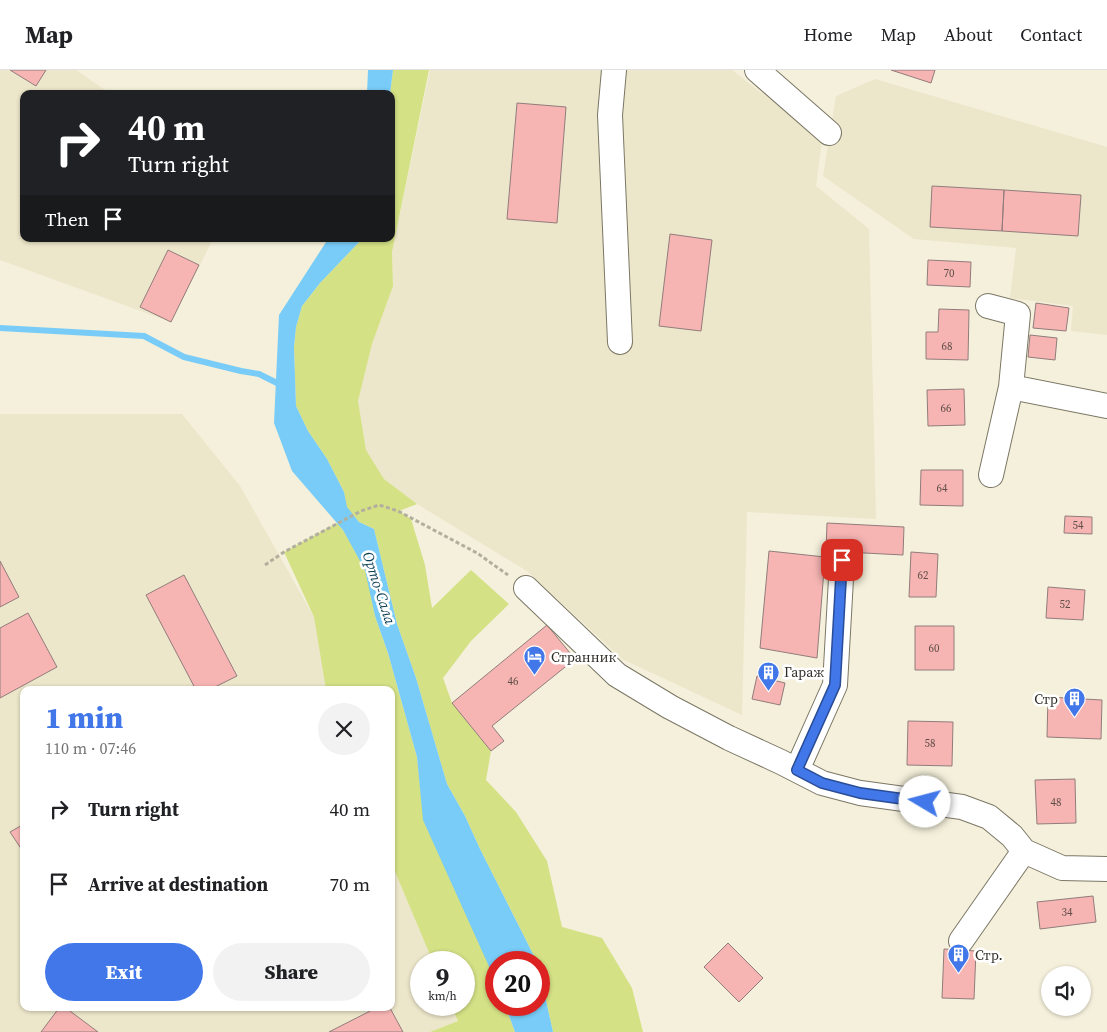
<!DOCTYPE html>
<meta charset="utf-8">
<style>
:root{--surface:#fff;--page:#f2f2f2;--text:#202124;--muted:#757577;--line:#e0e0e0;--accent:#4177e8}
body{margin:0;font-family:"Source Serif 4",serif;background:var(--page);color:var(--text);height:100vh;display:flex;flex-direction:column;font-size:19px;white-space:nowrap}
*{box-sizing:border-box;margin:0}
p{font-size:16px;color:var(--muted)}
.icon{flex:none;width:28px;height:28px;fill:none;stroke:currentColor;stroke-width:2;stroke-linecap:round;stroke-linejoin:round}
.map{position:relative;flex:1;overflow:hidden}
.side{position:absolute;left:20px;top:616px;width:375px;height:325px;display:flex;flex-direction:column;background:var(--surface);border-radius:10px;box-shadow:0 1px 4px #0004}
.side>*{flex:none}
.top-card{position:absolute;left:20px;top:20px;width:375px;height:152px;border-radius:10px;box-shadow:0 1px 4px #0004;background:#202124;color:#fff;overflow:hidden}
.tools{position:absolute;left:1041px;top:896px;display:grid;gap:10px}
.tools a{display:grid;place-items:center;width:50px;height:50px;border-radius:50%;background:var(--surface);box-shadow:0 1px 4px #0004;font-size:25px}
.speed{position:absolute;left:410px;top:881px;display:flex;gap:10px;font-size:25px;font-weight:700;text-align:center}
.speed>*{display:grid;place-content:center;width:65px;height:65px;border-radius:50%;background:var(--surface);box-shadow:0 1px 4px #0004;line-height:1}
.speed small{font-size:12px;font-weight:400}
.speed .limit{border:8px solid #d22;background:#fff;color:#111}
.pin{position:absolute;display:grid;place-items:center;width:42px;height:42px;color:#fff;margin:-21px;border-radius:10px;box-shadow:0 2px 8px #0006}
.me{position:absolute;width:55px;margin:-28px;rotate:278deg;stroke-linejoin:round;filter:drop-shadow(0 0 4px #0008)}
.turn{display:flex;align-items:center;gap:18px;height:105px;padding:0 25px;font-size:22px}
.turn .icon{width:65px;height:65px;stroke-width:2.5}
.turn b{display:block;font-size:35px;line-height:42px}
.then{display:flex;align-items:center;height:48px;padding:0 25px;background:#0003;gap:10px;font-size:19px}
.round{display:grid;place-items:center;flex:none;width:52px;height:52px;border-radius:26px;background:var(--page)}
.headline{display:flex;align-items:center;justify-content:space-between;height:85px;padding:0 25px}
h1{font-size:30px;font-weight:800;line-height:38px;color:var(--accent)}
.button{display:flex;gap:10px;margin-top:auto;padding:10px 25px}
.button a{flex:1;height:58px;border-radius:30px;background:var(--accent);color:#fff;font-size:20px;font-weight:800;line-height:58px;text-align:center}
.button a+a{background:var(--page);color:var(--text)}
ul{padding:0;list-style:none}
li{display:flex;align-items:center;gap:15px;height:75px;padding:0 25px}
li div{flex:1}
li b{display:block;font-size:19px}
li em{font-style:normal}
header{display:flex;align-items:center;gap:30px;box-sizing:border-box;height:70px;padding:0 25px;background:var(--surface);border-bottom:1px solid var(--line)}
header strong{font-size:24px}
nav{display:flex;gap:28px;margin-inline-start:auto;font-size:18px}
.map>svg:first-child{display:block}
.built{fill:#ece6ca}
.green{fill:#d4e185}
.water{fill:#78ccf7}
.lines{fill:none;stroke-linecap:round;stroke-linejoin:round}
.stream{stroke:#78ccf7;stroke-width:6}
.building{fill:#f6b5b3;stroke:#927c7b}
.minor-casing{stroke:#7b7765;stroke-width:26}
.path{stroke:#b2af9f;stroke-width:3;stroke-dasharray:4 2.5;stroke-linecap:butt}
.minor{stroke:#fff;stroke-width:24}
.route-casing{stroke:#2a4d97;stroke-width:12}
.route{stroke:#4177e8;stroke-width:9}
.labels{text-anchor:middle;stroke-width:5;stroke-linejoin:round;paint-order:stroke}
.number-label{font-size:11px;fill:#604e48}
.poi-label{font-size:14px;fill:#2e2c25;stroke:#fff;text-anchor:start}
.water-label{font-size:15px;font-style:italic;fill:#0b3d53;stroke:#fff}
</style>
<header>
<strong>Map</strong>
<nav><a>Home</a><a>Map</a><a>About</a><a>Contact</a></nav>
</header>
<div class="map">
<svg width="1107" height="962" viewBox="0 0 1107 962">
<rect width="100%" height="100%" fill="#f4f0db"/>
<path class="built" d="M0,0H76L111,24H24V169H213L171,252L0,190Z
M430,0H732L822,70L816,116L869,159L876,449L747,442L742,645L622,589L527,501L417,434L384,409L366,380L358,331L372,274L393,216L392,182Z
M875,9L1107,77V265L1071,261L1073,236L1010,228L1016,178L914,169L823,106L836,26Z
M0,344H182L240,416L314,547L326,620H24V938H391V792L433,892H421V935H451L458,951L430,962H0Z"/>
<path class="green" d="M393,0H429L392,182L393,216L372,274L358,331L366,380L384,409L417,434L399,441L411,449L425,495L432,538L471,500L509,534L471,571L443,608L452,633L491,681L486,710L516,742L547,791L562,857L602,868L632,918L643,962H553L539,899V892H537L480,779L465,746L447,714L416,608L397,554L374,459L359,452L346,437L344,422L327,389L308,361L296,336L294,277L296,257L302,236L320,213L362,169H391L390,24Z
M337,453L343,460L366,500L375,546L388,583L417,687L424,750L491,898L496,913V935H505L515,962H430L458,951L451,935H464V892H433L391,792V620H326L314,547L284,482Z"/>
<path class="water" d="M368,0H393L390,24H367Z
M328,169H362L320,213L302,236L296,257L294,277L296,336L308,361L327,389L344,422L347,437L359,452L374,459L397,554L416,608L447,714L465,746L480,779L537,892H496V912L423,750L417,687L388,583L375,546L365,500L343,460L292,401L274,353L279,245Z
M539,899L553,962H515L505,935H539Z"/>
<g class="lines">
<path class="stream" d="M0,258L144,266L184,287L241,301L259,304L281,315"/>
</g>
<path class="building" d="M10,0H46L36,16Z
M891,0H935L931,13Z
M517,33L566,37L557,153L507,149Z
M932,116L1004,120L1002,161L930,157Z
M1004,120L1081,125L1078,166L1002,161Z
M670,164L712,170L701,261L659,256Z
M168,180L199,195L171,252L140,237Z
M928,190L971,192L970,217L927,215Z
M1036,233L1069,238L1066,261L1033,258Z
M939,239L969,240L968,290L926,289V262H938Z
M1030,265L1057,268L1055,290L1028,287Z
M964,319L965,355L928,356L927,320Z
M921,400H963V436L920,435Z
M1065,446L1092,447V464L1064,463Z
M827,453L904,457L903,485L826,481Z
M769,481L825,487L817,588L760,578Z
M911,482L938,484L936,527H909Z
M0,491L19,527L0,537Z
M184,505L237,606L209,620H196L146,525Z
M1048,517L1085,520L1083,550L1046,548Z
M28,543L57,597L0,628V558Z
M547,555L575,589L492,656L504,671L491,681L452,633Z
M915,556H954V600H915Z
M757,606L785,613L780,635L752,629Z
M1048,627L1102,630L1101,669L1047,667Z
M908,651L953,652L952,696L907,695Z
M1075,709L1076,753L1037,754L1035,710Z
M24,754V783L10,762Z
M1093,826L1096,852L1040,859L1037,832Z
M728,873L763,908L739,932L704,897Z
M944,879L976,881L974,929L942,928Z
M59,938H66L98,962H41Z
M376,938H390L403,962H329Z"/>
<g class="lines">
<defs>
<path id="minor" d="M614,0L610,45L620,272
M757,0L829,63
M988,236L1018,244L1011,317L1107,336
M991,405L1011,317
M526,518L617,605L670,637L729,668L781,692L822,713L860,723L962,737L989,747L1012,766L1024,781
M797,700L835,615L842,491
M961,871L1024,781L1062,798L1107,799"/>
</defs>
<use href="#minor" class="minor-casing"/>
<path class="path" d="M265,495L284,482L361,441L379,435L398,441L477,483L508,505"/>
<use href="#minor" class="minor"/>
</g>
<g class="lines">
<defs>
<path id="route" d="M842,490L835,615L797,700L822,713L860,723L925,732"/>
</defs>
<use href="#route" class="route-casing"/>
<use href="#route" class="route"/>
</g>
<defs>
<symbol id="hotel-pin" viewBox="-11 -11 22 30"><path d="M0 17L-7.5 6A9.5 9.5 0 1 1 7.5 6Z" fill="#4177e8" stroke="#fff"/><path d="M-6-4.5h1.5V1H6V5H4.5V3h-9V5H-6ZM-4 0a1.8 1.8 0 1 1 3.6 0ZM.5 0V-2.5h3Q6-2.5 6 0Z" fill="#fff"/></symbol>
<symbol id="building-pin" viewBox="-11 -11 22 30"><path d="M0 17L-7.5 6A9.5 9.5 0 1 1 7.5 6Z" fill="#4177e8" stroke="#fff"/><path d="M-4-6H4V6H1V3H-1V6H-4ZM-2.5-4.3h1.7v1.8h-1.7ZM.8-4.3h1.7v1.8H.8ZM-2.5-1h1.7V.8h-1.7ZM.8-1h1.7V.8H.8Z" fill="#fff"/></symbol>
</defs>
<g fill-rule="evenodd">
<use href="#hotel-pin" x="522" y="574" width="25" height="34"/>
<use href="#building-pin" x="756" y="590" width="25" height="34"/>
<use href="#building-pin" x="1062" y="616" width="25" height="34"/>
<use href="#building-pin" x="946" y="872" width="25" height="34"/>
</g>
<g class="labels">
<g class="number-label">
<text x="949" y="207">70</text>
<text x="947" y="280">68</text>
<text x="946" y="342">66</text>
<text x="942" y="422">64</text>
<text x="1078" y="459">54</text>
<text x="923" y="509">62</text>
<text x="1065" y="538">52</text>
<text x="934" y="582">60</text>
<text x="513" y="615">46</text>
<text x="930" y="677">58</text>
<text x="1056" y="736">48</text>
<text x="1067" y="846">34</text>
</g>
<g class="poi-label">
<text x="551" y="592">Странник</text>
<text x="784" y="607">Гараж</text>
<text x="1058" y="634" text-anchor="end">Стр</text>
<text x="975" y="890">Стр.</text>
</g>
<g class="water-label">
<text transform="translate(379 518) rotate(72)" y="5">Орто-Сала</text>
</g>
</g>
</svg>
<div class="tools">
<a><svg class="icon" aria-label="sound" viewBox="0 0 24 24"><path d="M4 9h4l5-4v14l-5-4H4zM17 9q2 3 0 6"/></svg></a>
</div>
<div class="speed"><div>9<small>km/h</small></div><div class="limit">20</div></div>
<div class="pin" style="left:842px;top:490px;background:#d93025"><svg class="icon" aria-label="arrive" viewBox="0 0 24 24"><path d="M6 21V4h12l-3 4 3 4H6"/></svg></div>
<svg class="me" style="left:925px;top:732px" viewBox="-20 -20 40 40"><circle r="19" fill="#fff"/><path d="M0-13L10 11 0 6-10 11z" fill="#4177e8"/></svg>
<div class="top-card">
<div class="turn"><svg class="icon" aria-label="right" viewBox="0 0 24 24"><path d="M7 20v-9h11M14 6l5 5-5 5"/></svg><div><b>40 m</b>Turn right</div></div>
<div class="then">Then<svg class="icon" aria-label="arrive" viewBox="0 0 24 24"><path d="M6 21V4h12l-3 4 3 4H6"/></svg></div>
</div>
<section class="side">
<div class="headline"><div><h1>1 min</h1><p>110 m · 07:46</p></div><a class="round"><svg class="icon" aria-label="close" viewBox="0 0 24 24"><path d="M6 6l12 12M18 6L6 18"/></svg></a></div>
<ul>
<li><svg class="icon" aria-label="right" viewBox="0 0 24 24"><path d="M7 20v-9h11M14 6l5 5-5 5"/></svg><div><b>Turn right</b></div><em>40 m</em></li>
<li><svg class="icon" aria-label="arrive" viewBox="0 0 24 24"><path d="M6 21V4h12l-3 4 3 4H6"/></svg><div><b>Arrive at destination</b></div><em>70 m</em></li>
</ul>
<div class="button"><a>Exit</a><a>Share</a></div>
</section>
</div>
